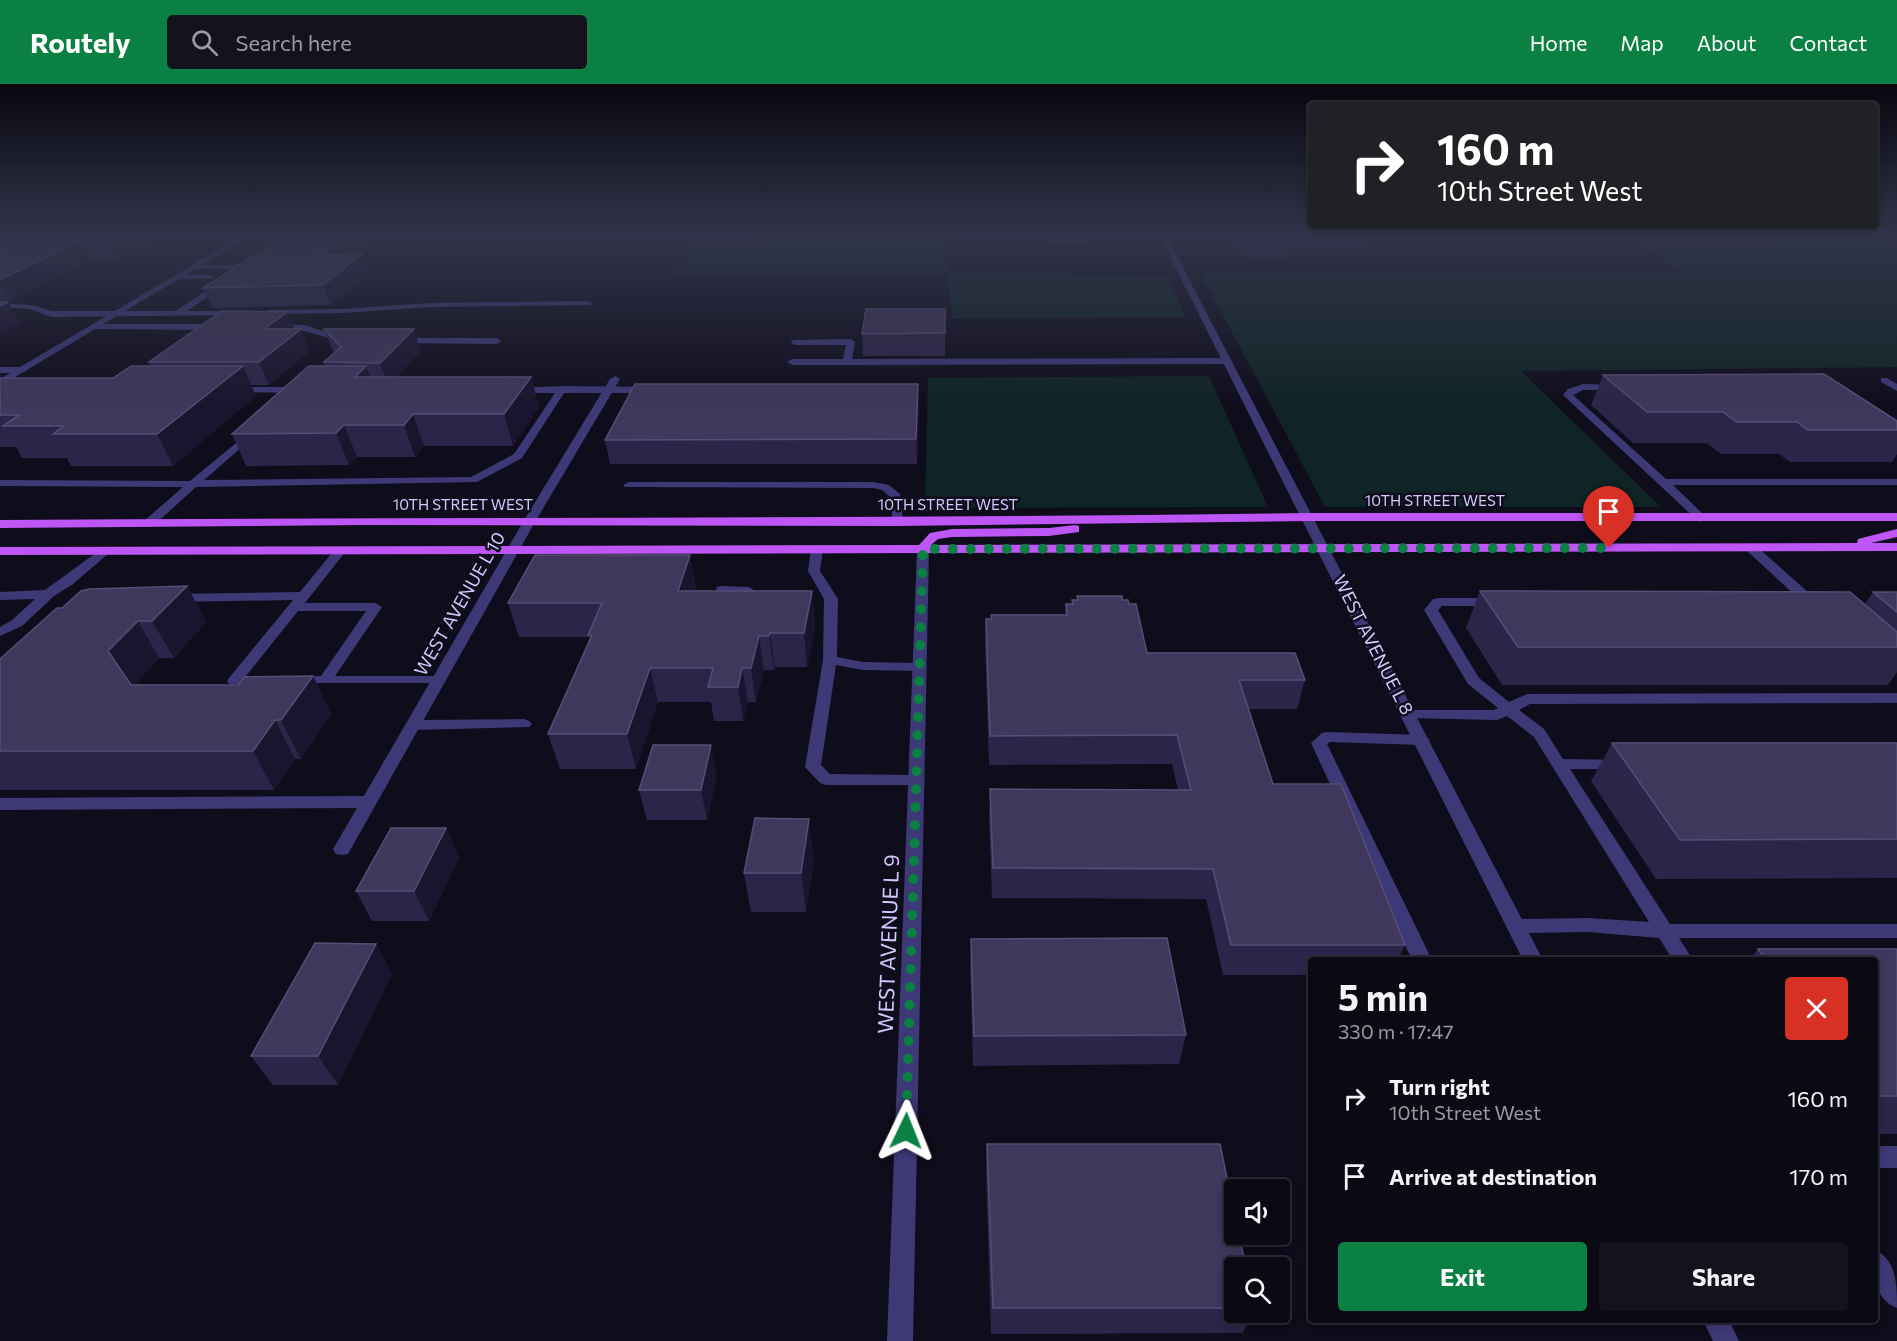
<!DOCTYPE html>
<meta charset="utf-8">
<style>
:root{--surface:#0b0914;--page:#14121d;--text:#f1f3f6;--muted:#9a9aa0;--line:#2b2a34;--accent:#0b8043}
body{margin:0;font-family:Commissioner,sans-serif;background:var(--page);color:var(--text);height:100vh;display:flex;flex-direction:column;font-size:22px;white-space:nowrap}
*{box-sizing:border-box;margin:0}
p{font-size:20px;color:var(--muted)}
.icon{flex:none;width:33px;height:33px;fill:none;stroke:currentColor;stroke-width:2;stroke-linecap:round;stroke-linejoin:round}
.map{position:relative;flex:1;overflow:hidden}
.panel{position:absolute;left:1308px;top:873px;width:570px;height:366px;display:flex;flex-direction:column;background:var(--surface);border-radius:6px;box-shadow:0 3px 9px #0003,0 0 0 2px var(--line)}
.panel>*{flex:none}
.guide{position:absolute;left:1308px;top:18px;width:570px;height:126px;border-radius:6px;box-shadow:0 3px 9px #0003,0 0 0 2px var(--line);background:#202124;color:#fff;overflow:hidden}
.buttons{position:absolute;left:1224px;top:1095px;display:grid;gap:12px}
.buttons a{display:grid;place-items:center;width:66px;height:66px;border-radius:6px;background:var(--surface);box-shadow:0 3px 9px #0003,0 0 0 2px var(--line);font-size:30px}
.pin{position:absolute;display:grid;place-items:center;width:51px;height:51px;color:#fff;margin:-62px -26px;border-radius:50% 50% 50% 0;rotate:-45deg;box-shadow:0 0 6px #0007}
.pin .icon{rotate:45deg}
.me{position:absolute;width:66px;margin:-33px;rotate:2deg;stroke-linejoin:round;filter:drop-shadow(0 0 4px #0008)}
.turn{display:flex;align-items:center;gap:21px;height:126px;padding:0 30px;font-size:27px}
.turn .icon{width:78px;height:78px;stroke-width:2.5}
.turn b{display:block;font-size:42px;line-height:51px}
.round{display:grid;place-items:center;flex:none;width:63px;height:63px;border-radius:6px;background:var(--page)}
.head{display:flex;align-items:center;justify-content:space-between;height:102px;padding:0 30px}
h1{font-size:36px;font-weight:700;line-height:45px}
.action{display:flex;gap:12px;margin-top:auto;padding:12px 30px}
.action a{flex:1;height:69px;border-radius:6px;background:var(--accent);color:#fff;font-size:24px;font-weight:700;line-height:69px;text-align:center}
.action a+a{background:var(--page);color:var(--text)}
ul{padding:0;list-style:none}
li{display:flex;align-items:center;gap:18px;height:78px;padding:0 30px}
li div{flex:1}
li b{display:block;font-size:22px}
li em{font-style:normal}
header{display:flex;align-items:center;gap:36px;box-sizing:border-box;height:84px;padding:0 30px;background:var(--accent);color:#fff}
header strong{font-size:28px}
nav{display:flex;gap:33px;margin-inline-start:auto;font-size:21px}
.search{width:420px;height:54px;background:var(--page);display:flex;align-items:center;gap:15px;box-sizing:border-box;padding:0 21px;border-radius:6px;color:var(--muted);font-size:22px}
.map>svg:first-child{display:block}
.green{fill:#0f2424}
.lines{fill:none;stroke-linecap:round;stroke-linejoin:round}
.lane{fill:#3d3977;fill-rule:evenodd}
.street{fill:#3d3977;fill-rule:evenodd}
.primary{fill:#be56f5;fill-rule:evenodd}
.wall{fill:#2d2549}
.shaded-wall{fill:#1a142e}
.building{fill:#3f375c;stroke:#564e75;stroke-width:1.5}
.route{stroke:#0b8043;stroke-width:10;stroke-dasharray:0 18}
.labels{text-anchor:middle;stroke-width:5;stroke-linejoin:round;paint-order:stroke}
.far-street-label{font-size:15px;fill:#d0c9fc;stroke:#0f0c1b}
.street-label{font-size:18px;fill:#d0c9fc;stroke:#0f0c1b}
.near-street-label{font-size:21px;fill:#d0c9fc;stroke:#0f0c1b}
</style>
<header>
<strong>Routely</strong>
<div class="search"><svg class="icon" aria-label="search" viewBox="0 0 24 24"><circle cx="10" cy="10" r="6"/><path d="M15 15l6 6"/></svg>Search here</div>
<nav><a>Home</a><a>Map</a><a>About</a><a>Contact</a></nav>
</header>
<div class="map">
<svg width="1897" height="1257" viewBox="0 0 1897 1257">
<rect width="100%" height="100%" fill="#0f0c1b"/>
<path class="green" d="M948,151L947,189L1167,192L1186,233L952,235L947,189L675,190L697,152Z
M1830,151H1897V283L1521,287L1661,423H1325L1201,190L1684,189L1628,153H1832Z
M1209,292L1268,423L925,424L928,294Z"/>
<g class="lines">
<path class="lane" d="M242,152H280L289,158L274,167L270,165L280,158L278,156L240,155Z
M253,176H256V180L234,185H194L190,183L194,181H234Z
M177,191H210L214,193L210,195H174L173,193Z
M219,198L226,200L187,227H241V231L51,233L30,225L0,223V219L31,221L52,227H176Z
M588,217L592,219L591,221L430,223L342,229L268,230L264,228L268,226L342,225L430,219Z
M94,240H220L224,243L220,246L91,245L90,243Z
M274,240L304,241L348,255L344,258L304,247L271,245V241Z
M398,254H497L501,257L497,260L395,259V255Z
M851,255L855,258L852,275L1227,274L1232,277L1227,280L847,281H792L787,278L792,275H843L846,261H795L791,258L792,256Z
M0,283H22L27,286L22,289H0Z
M1881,294H1887L1897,300V307L1881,298Z
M1583,300L1622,301L1624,303L1619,306H1583L1573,311L1666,395H1897V401H1673L1707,434L1701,438L1697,436L1563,311L1568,305Z
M562,302L651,303L656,306L651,309H564L522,374L477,398L196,403L152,443H144V437L183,403L0,402V396L190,397L253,345L258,348L257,350L204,396L471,393L514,370L555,309H516L513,308V304Z
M234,303H300L305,306L300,309L231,308V304Z
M629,398H873L889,401L900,410L903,438L901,441H893L890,413L882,406L873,404L625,403L623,401Z
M1751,460L1755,461L1818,517L1820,520L1818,523H1808L1747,467L1745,464Z
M817,461L823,465L820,487L838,515L837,573L863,578L920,579L927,583L920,587L863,586L836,581L821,681L830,690L917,691L923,693L925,697L923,701H826L820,699L805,683L823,576L824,515L808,487L811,465Z
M104,463L110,467L108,470L73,500L54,512L22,542L0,552V543L12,536L35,515L0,516V508L45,506Z
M340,463L346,467L305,519H375L382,523L335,592H439L446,596L444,599H290L288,596L290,593L321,592L366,527H298L246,592L267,593L269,596L267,599L229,600L227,597L229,594L293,516L174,518L167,514L174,510L300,508L336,464Z
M722,502L749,503L755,507L749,511L717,509L716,506L717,503Z
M1438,514H1495L1502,518L1495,522H1442L1438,526L1479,594L1509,618L1527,610L1897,609V619L1530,620L1519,626L1544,645L1563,675L1627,676L1629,680L1627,684L1621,685H1570L1670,840H1897V854H1679L1693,876H1673L1659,854L1588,848L1517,849L1510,847L1508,842L1510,837L1517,835L1588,834L1649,838L1534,653L1507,632L1497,636L1404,634L1401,631L1409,626H1494L1498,624L1468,600L1424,526L1433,515Z
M524,635L529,637L532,640L529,643L413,646L405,641L413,636Z
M1327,648L1422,651L1430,656L1422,661L1330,658L1327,660L1432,876H1412L1311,659L1322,649Z
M368,712L374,714L376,718L374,722L368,724L0,726V714Z
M1875,1062H1897V1084H1875Z
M1875,1166C1897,1176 1897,1202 1897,1224C1872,1214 1875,1189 1875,1166Z"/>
<path class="street" d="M243,151H252L0,302V295Z
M1159,151H1166L1543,876H1523Z
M615,292L620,295L535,438L348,770L342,771L336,770L333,765L336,760L523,438L610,295Z
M923,461L929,465L913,1257H887L917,465Z
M1703,1236H1729L1739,1257H1713Z"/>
<path class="primary" d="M1308,429H1897V437H1308L897,442L364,441L0,444V436C436,433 872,435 1308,429Z
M1075,441L1079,442V448L1049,452L952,453L938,455L931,461L1857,459L1858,455L1897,445V453L1871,459H1897V467L0,471V463L919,461L930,449L952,445L1049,444Z"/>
</g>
<path class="wall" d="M0,151H167L119,176H89L10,217H0Z
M1045,151H1092L1091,161L1046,162Z
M1228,151H1364L1361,165L1290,164L1289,173H1243Z
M369,159L354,170L369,190L331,221L213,224L203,204Z
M945,225V272H863L862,250Z
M294,245H301L309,267L269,301H251L256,312L173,382H71L67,374H22L16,363H0V294H113L151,282L149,278Z
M324,245L421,267L396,293H531L539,323L513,362H424L415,373H357L349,381L246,382L232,350L325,282L324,278L334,269L333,267Z
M1603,291L1897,337V370L1892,378H1790L1779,370H1721L1707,359H1633L1591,321Z
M919,323L917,380H610L605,356Z
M690,471L696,504L695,507H812L815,540L807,583H775L774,586H764L756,618H748L743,637H714L711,618H658L636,685H560L548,650L590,557L589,553H519L508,519Z
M187,502L206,538L174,574H159L134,601H238L313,592L331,630L301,675H295L274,706H0V575L62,524Z
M1480,507L1865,520L1873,508H1897V588L1888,601H1502L1466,544Z
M1077,512L1122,516L1147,569L1305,596L1297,625H1248L1273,700L1405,861L1398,876H1311V891H1223L1206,815L992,814L989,735L990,705L1178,706L1172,680L989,681L985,563L986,535L1065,531L1066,520H1072V516H1077Z
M1612,659H1897V794L1656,795L1591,697Z
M717,691L707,736H647L639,706Z
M446,744L459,774L429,837H372L356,807Z
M814,774L806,828H751L744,789Z
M971,855L1186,951L1179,980L973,982L970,885Z
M376,860L392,890L338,1001H273L251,972Z
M1758,865H1897V1050H1875V876H1749Z
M987,1060L1234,1184V1228H1252L1243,1249L991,1250L986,1089Z"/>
<path class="shaded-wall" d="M122,151H167L119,176L110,157Z
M348,151H366L369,159L327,190L320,171Z
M80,157L89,176L10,217L0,199V196Z
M362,170L369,190L331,221L323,201Z
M8,218L20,239L0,250V222Z
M287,228L296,249L301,245L309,267L269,301L259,278L264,245Z
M414,245L421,267L388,301L380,279Z
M243,282L256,312L173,382L157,350Z
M366,282L377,312L355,293Z
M531,293L539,323L513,362L504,330Z
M918,300L919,323L917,380L916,355Z
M413,330L424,362L415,373L404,341Z
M344,341L357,373L349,381L336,349Z
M690,471L696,504L684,540L678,507Z
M187,502L206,538L174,574L152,537Z
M812,507L815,540L807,583L804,549Z
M138,537L159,574L131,604L108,567Z
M770,549L775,583L774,586L769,552Z
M759,552L764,586L756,618L751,584Z
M650,584L658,618L636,685L627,650Z
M742,584L748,618L743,637L738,603Z
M313,592L331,630L301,675L281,636Z
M275,636L295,675L274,706L253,667Z
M711,661L717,691L707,736L701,706Z
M809,735L814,774L806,828L801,789Z
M446,744L459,774L429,837L414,807Z
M376,860L392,890L338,1001L318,972Z"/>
<path class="building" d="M0,151H122L110,157H80L0,196Z
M287,151H348L320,171L362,170L323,201L203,204Z
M1243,151H1289L1292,155H1246Z
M0,218H8L0,222Z
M866,225H945V249L862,250Z
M222,227L287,228L264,245H301L259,278H149Z
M324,245H414L380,279L324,278L341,263Z
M131,282H243L157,350H53L64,342H3L19,331H0V294H113Z
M309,282H366L355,293H531L504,330H413L404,341H344L336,349L232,350Z
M1824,290L1897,337V346H1808L1797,338H1737L1723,328H1647L1603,291Z
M635,300H918L916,355L605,356Z
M535,471H690L678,507H812L804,549H770L769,552H759L751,584H742L738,603H708L713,584H650L627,650H548L592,551H588L602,519H508Z
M187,502L152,537H138L108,567L131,601H238L245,593L313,592L281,636H275L253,667H0V575L57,524H62L81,507L89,505Z
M1480,507L1850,508L1897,548V563H1518Z
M1873,508H1897V528Z
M1077,512H1122V516H1128L1129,520H1136L1147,569H1295L1305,596H1239L1273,700H1341L1405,861H1231L1213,785L993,784L990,705L1191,706L1177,651L990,652L986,535H992L991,531H1067L1066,520H1073L1072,516H1078Z
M1612,659H1897V755L1680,756Z
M653,661H711L701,706H639Z
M755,734L809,735L801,789H744Z
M391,744H446L414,807H356Z
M1167,854L1186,951L974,952L971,855Z
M315,859L376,860L318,972H251Z
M1758,865H1897V1012H1875V876H1766Z
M987,1060H1220L1234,1128V1150H1239L1246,1184H1234V1224H993Z"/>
<linearGradient id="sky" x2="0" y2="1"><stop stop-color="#08070f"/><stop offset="0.46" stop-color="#31344a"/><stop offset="1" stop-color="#31344a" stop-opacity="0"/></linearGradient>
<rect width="1897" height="327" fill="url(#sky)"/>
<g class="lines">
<path class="route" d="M906,1047L923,465L1609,464"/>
</g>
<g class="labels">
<g class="far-street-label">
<text x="1435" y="422">10TH STREET WEST</text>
<text x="463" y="426">10TH STREET WEST</text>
<text x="948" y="426">10TH STREET WEST</text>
</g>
<g class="street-label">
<text transform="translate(460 520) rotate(-60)" y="6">WEST AVENUE L 10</text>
<text transform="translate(1373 561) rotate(63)" y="6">WEST AVENUE L 8</text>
</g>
<g class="near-street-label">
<text transform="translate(889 860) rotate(-88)" y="7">WEST AVENUE L 9</text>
</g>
</g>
</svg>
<div class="buttons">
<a><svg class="icon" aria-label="sound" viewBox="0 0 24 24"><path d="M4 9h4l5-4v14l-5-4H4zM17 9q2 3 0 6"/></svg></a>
<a><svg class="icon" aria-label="search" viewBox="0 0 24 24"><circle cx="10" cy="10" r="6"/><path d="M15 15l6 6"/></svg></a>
</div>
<div class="pin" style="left:1609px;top:464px;background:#d93025"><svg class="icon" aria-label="arrive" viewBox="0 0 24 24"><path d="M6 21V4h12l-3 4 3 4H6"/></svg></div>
<svg class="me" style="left:906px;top:1047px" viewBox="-20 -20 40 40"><path d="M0-17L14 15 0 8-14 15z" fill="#0b8043" stroke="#fff" stroke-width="4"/></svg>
<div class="guide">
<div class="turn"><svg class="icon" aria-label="right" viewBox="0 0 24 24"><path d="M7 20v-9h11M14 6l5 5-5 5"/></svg><div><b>160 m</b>10th Street West</div></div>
</div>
<section class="panel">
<div class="head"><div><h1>5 min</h1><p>330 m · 17:47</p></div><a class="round" style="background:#d93025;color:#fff"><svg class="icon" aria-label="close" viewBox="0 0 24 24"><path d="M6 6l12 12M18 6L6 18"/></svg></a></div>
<ul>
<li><svg class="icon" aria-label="right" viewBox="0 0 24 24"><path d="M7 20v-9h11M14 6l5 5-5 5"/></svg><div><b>Turn right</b><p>10th Street West</p></div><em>160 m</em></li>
<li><svg class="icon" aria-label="arrive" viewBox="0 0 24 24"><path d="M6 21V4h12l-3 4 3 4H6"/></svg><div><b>Arrive at destination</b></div><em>170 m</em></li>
</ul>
<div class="action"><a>Exit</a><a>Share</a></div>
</section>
</div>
